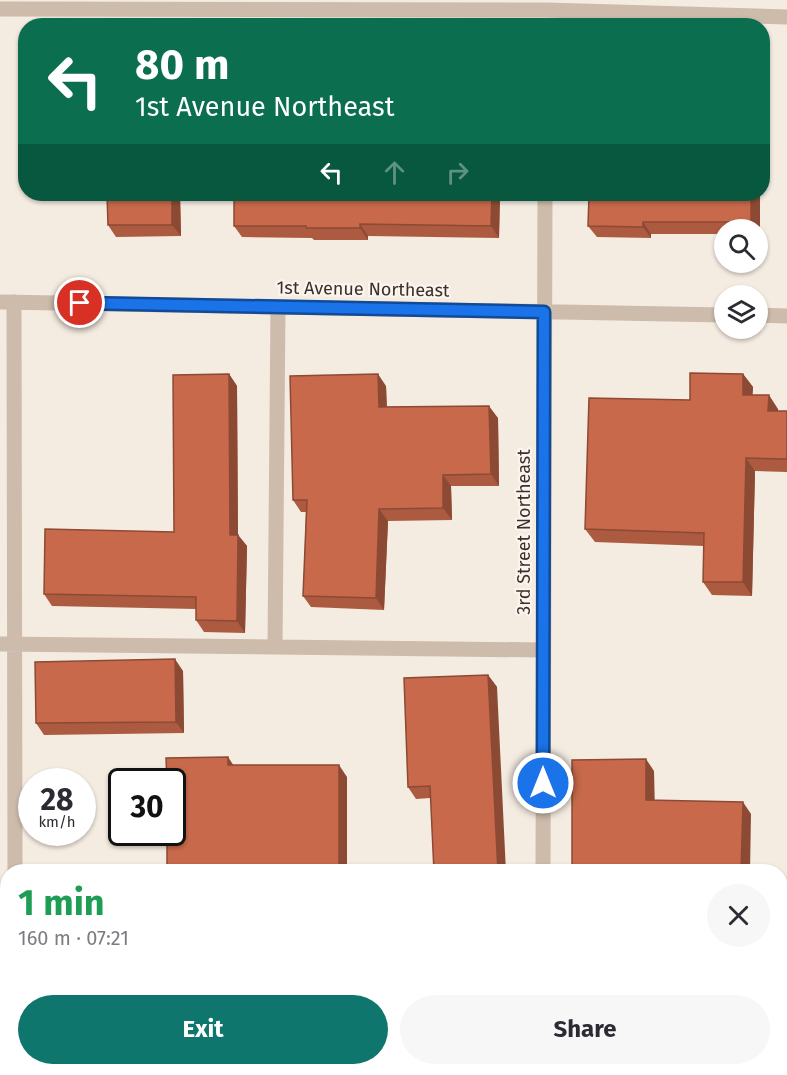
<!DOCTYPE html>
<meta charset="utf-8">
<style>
:root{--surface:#fff;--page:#f7f7f7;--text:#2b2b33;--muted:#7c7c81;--accent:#0f766e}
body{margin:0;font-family:"Fira Sans",sans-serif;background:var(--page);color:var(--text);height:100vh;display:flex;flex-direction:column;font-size:22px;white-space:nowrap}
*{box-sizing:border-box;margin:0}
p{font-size:20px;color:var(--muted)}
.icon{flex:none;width:33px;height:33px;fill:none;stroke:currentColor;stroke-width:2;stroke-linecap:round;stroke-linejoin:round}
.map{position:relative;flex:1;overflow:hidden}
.drawer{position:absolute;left:0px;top:864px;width:788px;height:212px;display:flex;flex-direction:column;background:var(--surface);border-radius:24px 24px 0 0;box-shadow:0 2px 4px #0004}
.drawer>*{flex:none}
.banner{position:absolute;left:18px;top:18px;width:752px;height:183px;border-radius:24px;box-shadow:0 2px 4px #0004;background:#0b6e4f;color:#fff;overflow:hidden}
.tools{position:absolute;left:714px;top:219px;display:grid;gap:12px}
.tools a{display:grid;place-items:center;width:54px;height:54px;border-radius:50%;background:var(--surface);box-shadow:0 2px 4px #0004;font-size:30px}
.speed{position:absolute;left:18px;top:768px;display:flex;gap:12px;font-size:30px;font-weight:700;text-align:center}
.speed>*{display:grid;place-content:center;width:78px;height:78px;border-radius:50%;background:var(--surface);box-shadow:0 2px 4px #0004;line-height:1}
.speed small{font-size:15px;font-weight:400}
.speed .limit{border:3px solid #111;border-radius:9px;background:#fff;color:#111}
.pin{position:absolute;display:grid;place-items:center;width:51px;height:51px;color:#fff;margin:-26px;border:3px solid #fff;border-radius:50%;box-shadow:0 2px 6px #0007}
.me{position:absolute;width:66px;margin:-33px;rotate:0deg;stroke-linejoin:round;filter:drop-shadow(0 0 4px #0008)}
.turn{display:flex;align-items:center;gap:21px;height:126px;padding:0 18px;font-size:27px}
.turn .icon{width:78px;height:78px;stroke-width:2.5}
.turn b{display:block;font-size:42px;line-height:51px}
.lanes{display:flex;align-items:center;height:57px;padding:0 18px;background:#0003;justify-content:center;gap:30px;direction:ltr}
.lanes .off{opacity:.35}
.round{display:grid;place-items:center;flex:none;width:63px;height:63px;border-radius:32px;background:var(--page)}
.overview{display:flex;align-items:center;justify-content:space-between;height:102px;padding:0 18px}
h1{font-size:36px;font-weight:700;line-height:45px;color:#1e9e55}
.button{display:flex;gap:12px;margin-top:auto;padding:12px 18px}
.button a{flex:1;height:69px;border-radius:36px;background:var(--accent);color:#fff;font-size:24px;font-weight:700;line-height:69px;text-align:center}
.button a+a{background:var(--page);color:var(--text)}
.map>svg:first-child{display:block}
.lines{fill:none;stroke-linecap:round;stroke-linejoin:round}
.minor{stroke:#cdbbac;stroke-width:15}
.major{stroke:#7d675c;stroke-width:15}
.wall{fill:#ac5a40}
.shaded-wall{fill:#8c4a34}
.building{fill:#c8694b;stroke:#8c4a34;stroke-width:1.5}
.route-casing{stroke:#114b97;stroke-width:15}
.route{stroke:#1a73e8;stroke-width:10}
.labels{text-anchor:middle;stroke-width:4.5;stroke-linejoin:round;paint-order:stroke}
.street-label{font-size:18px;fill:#3b302b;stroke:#fbf5ee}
</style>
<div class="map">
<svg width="787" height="1075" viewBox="0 0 787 1075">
<rect width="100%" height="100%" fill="#f4ebe1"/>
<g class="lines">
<path class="minor" d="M0,9L546,10L787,17
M0,302L724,315
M14,302L15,872
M758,315L787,316
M0,644L543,650
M275,647L278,307
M543,872L545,194
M543,1068V1075
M19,1075V1068
M282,1075V1068"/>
<path class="major" d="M0,992H8
M780,1003H787"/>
</g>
<path class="wall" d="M107,194H180L181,236L116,237L108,225Z
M500,194L499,238L368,236V240H314L312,238L242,237L234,226Z
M589,194H760V234H758V230H724V234H651V238L597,237L588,226Z
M229,374L237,386L238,535L247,546L245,633L204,632L196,620V609L52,606L44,594L174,532Z
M743,374L753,387L752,395L778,409V411H787V472L755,471L752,596L712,595L703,582L704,546L595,542L585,529L690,400Z
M386,386L387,407L498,418L499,486H451L452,520L388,521L384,610L311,607L303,596L306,512H301L293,500Z
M183,671L184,733L44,735L36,723Z
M488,675L497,687L430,798L416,799L408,787Z"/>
<path class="shaded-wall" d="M172,194H180L181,236L172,225Z
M492,194H500L499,238L491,226Z
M751,194H760V234L751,222Z
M643,222L651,234V238L643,227Z
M360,224L368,236V240L360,228Z
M229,374L237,386L238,546L230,535Z
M378,374L386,386L387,419L379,407Z
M743,374L753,387L752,408L743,395Z
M769,395L778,409V425L768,411Z
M489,406L498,418L499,486L491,474Z
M746,458L755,471L752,596L743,582Z
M443,475L451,486L452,520L443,508Z
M379,509L388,521L384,610L376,598Z
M238,535L247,546L245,633L237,621Z
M175,659L183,671L184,733L176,722Z
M488,675L497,687L506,872H498Z
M228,757L236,769L228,765Z
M646,759L654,771L655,812L646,800Z
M339,765L347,777V872H339Z
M743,802L751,814L750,872H741Z
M210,1068H211L216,1075H210Z
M479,1068H483L487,1075H479Z
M638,1068H646V1075H637Z"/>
<path class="building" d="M107,194H172V225H108Z
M234,194H492L491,226L360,224V228H306V226H234Z
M589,194H751V222H643V227L588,226Z
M690,373L743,374V395H769L768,411H787V459L746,458L743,582H703L704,533L585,529L589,398L690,400Z
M229,374L230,535H238L237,621L196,620V597L44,594L45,529L174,532L173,375Z
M378,374L379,407L489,406L491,474L443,475V508L379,509L376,598L303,596L307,500H293L290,376Z
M175,659L176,722L36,723L35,662Z
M488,675L498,872H434L430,786L408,787L404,678Z
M228,757V765H339V872H167V832H172V782H167L166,758Z
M646,759V800L743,802L741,872H572V760Z
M150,1068H210V1075H150Z
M417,1068H479V1075H416Z
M574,1068H638L637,1075H574Z
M93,1069V1075H53V1071Z
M697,1072L760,1074V1075H697Z"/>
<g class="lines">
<defs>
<path id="route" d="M80,303L544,312L543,783"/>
</defs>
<use href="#route" class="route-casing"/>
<use href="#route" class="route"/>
</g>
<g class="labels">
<g class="street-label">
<text transform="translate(363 289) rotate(1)" y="6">1st Avenue Northeast</text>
<text transform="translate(524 532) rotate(-90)" y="6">3rd Street Northeast</text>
</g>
</g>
</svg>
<div class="tools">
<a><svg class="icon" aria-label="search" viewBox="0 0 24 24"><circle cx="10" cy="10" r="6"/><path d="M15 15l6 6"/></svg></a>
<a><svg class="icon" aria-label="layers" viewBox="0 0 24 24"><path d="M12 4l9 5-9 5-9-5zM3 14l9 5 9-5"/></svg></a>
</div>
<div class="speed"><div>28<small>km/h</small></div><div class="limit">30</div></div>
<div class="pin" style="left:80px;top:303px;background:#d93025"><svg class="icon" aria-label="arrive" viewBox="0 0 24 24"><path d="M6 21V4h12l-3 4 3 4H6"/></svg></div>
<svg class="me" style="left:543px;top:783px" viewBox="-20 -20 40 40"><circle r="17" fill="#1a73e8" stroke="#fff" stroke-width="3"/><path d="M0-11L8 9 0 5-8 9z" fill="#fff"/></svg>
<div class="banner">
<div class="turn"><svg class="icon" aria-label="left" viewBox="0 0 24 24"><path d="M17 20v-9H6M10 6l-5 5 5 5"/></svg><div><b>80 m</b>1st Avenue Northeast</div></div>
<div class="lanes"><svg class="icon" aria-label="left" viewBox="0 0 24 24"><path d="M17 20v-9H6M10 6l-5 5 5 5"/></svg><svg class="icon off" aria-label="ahead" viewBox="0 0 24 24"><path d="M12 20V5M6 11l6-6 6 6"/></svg><svg class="icon off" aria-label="right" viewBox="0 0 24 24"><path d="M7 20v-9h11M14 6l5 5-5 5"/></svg></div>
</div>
<section class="drawer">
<div class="overview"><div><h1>1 min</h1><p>160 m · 07:21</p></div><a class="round"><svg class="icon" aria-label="close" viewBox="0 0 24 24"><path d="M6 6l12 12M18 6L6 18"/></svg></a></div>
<div class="button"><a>Exit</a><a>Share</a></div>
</section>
</div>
